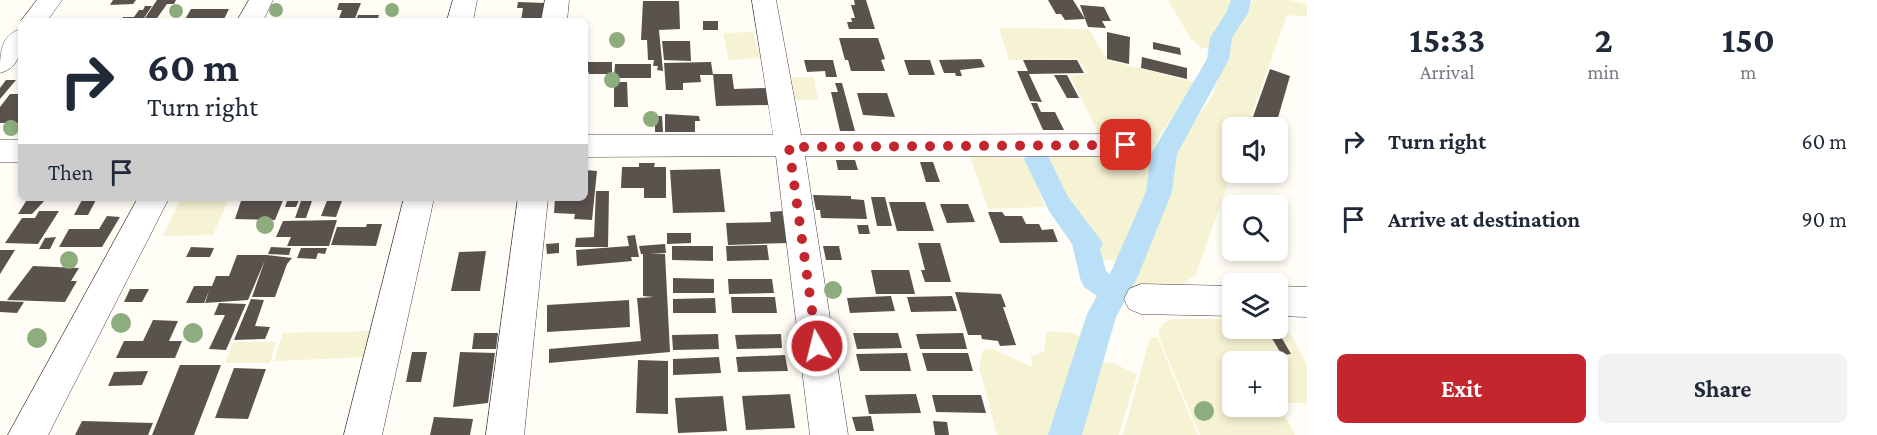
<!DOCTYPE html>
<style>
:root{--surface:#fff;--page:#f2f2f3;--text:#1f2937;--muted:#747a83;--accent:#c4262e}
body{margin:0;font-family:"Crimson Pro",serif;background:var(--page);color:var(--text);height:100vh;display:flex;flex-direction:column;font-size:22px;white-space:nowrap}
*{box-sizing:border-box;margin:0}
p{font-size:20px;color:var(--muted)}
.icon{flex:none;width:33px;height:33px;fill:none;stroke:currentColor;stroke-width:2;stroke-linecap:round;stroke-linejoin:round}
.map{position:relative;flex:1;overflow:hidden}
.side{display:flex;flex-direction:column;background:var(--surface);width:570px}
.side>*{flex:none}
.banner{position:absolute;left:18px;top:18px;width:570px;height:183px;border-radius:9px;box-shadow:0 3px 9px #0003;background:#fff;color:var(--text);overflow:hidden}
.buttons{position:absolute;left:1222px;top:117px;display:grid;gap:12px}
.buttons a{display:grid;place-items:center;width:66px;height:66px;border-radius:9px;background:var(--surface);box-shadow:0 3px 9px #0003;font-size:30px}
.pin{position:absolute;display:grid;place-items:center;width:51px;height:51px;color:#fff;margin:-26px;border-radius:12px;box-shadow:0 3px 9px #0006}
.me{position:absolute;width:66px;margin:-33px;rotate:352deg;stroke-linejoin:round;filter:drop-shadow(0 0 4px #0008)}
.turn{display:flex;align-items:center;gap:21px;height:126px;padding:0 30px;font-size:27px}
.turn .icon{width:78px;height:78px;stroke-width:2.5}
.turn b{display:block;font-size:42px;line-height:51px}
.then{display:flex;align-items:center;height:57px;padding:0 30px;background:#0003;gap:12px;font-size:22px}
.eta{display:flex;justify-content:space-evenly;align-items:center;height:102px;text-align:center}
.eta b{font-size:36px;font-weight:700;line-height:42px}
.button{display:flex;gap:12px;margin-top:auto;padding:12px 30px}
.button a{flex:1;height:69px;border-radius:9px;background:var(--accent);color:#fff;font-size:24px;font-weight:700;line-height:69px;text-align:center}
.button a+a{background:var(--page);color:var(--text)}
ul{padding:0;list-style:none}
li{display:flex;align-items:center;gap:18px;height:78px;padding:0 30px}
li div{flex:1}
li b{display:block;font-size:22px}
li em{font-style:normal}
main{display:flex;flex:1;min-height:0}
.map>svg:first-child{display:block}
.farmland{fill:#f6f3d4}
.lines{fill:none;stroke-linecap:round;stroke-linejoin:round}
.canal{fill:#b9e0f7;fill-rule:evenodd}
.building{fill:#5a524d}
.minor-casing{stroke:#444;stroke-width:1}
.minor{fill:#fff;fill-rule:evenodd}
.tree{fill:#8dad7f}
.route{stroke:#c4262e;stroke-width:10;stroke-dasharray:0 18}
</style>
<main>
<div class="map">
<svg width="1307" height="435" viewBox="0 0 1307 435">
<rect width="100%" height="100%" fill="#fffdf5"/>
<path class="farmland" d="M1168,0H1236L1213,48H1202L1191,39Z
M1254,0H1290L1307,4V17L1287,15L1247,127L1233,128V169L1196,274L1175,291L1143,292L1126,288L1159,202L1174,151L1213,95L1231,37L1246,5Z
M999,28L1089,29L1107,60L1194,82L1153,147L1099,140L1097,130L1070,76L1088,74L1078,59L1009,60Z
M753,32L760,58L729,60L723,33Z
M792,77H814L818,100H795Z
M1152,149L1156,158L1157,183L1142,208L1126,250L1115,261L1093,257L1090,242L1055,199L1034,151Z
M970,156L1027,158L1045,207L988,209Z
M181,198H229L213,235L163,236Z
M1172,319H1233V328H1278V323H1284L1307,364V403H1281L1278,397V362L1259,361L1252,350L1257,361L1233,362V406H1278V402L1295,435H1200L1160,340L1159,330L1162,324Z
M370,331L368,357L274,361L283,333Z
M1047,331L1073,333L1083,338L1071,390L1057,426L1056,435H997L979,367L983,350L993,349L1032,367L1031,356L1044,352Z
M1157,337L1198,435H1123L1150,338Z
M233,342H276L270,363H225Z
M1110,362L1137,374L1119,435H1069L1098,363Z"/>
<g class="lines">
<path class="canal" d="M1231,0H1251L1248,13L1232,38L1229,59L1177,154L1172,192L1138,276L1116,317L1082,435H1048L1087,314L1097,296L1084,287L1080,278L1072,244L1049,211L1024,159L1028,152L1037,149L1046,152L1068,197L1103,243L1100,249L1106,271L1110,274L1146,192L1151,154L1207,59L1210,38L1226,13Z"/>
</g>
<path class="building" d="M113,0H136L133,4L110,5Z
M157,0H176L174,4H167L155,21H143Z
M854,0H866L875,29H849L847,22H852L851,18H855L851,5H855Z
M1048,0H1073L1085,19L1065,20L1061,14H1056Z
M643,1H679L680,29L659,30L663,71L657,70L658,66H653L654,60H648L647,40H641Z
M518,2L545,3L542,21H521L523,8H517Z
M339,3H361L354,21H338L342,10H337Z
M1080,5L1104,7L1111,21H1102L1106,28L1088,27Z
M145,6H152L142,21H121L123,17H134L139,10H143Z
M191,9H229L223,21H184Z
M358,15H379L377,21H356Z
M703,21H718V30H703Z
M1107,32L1130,37L1129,64L1107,59Z
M839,38H878L885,59L881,60L885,71H851L848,60H845Z
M662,41H690L691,61L664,60Z
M1153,42L1180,48L1181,55L1153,49Z
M1142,57L1187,68V79L1141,68Z
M981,59L985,67L960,70L962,76H956L955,73H944L939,60Z
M804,60H833L837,77H826L825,71L807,72Z
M904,60H930L935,75H909Z
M1023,60H1077L1084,73L1029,74L1042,102L1030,101L1017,71H1028Z
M585,62H612V74H589L588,71H585Z
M711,62L713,75H700L701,82L683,83V90H666L664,63Z
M615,64H651V78H614Z
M1270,69L1290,76L1275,128H1249Z
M713,74H732L734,89L766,88L769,105L716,106Z
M1054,75H1067L1079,98H1067Z
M6,80H16L0,99V88Z
M614,82H627L628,107H614Z
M835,83H842L855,131H840L831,92H838Z
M857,93H887L895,117L863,115Z
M10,94H21V123H0V107Z
M1031,103H1037L1041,112H1055L1064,130H1043Z
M665,114L699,116L700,121H695V132H665Z
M655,116H662L663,132H655Z
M836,160H855L858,170H838Z
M920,162H933L940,182H926Z
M639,163H655L654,167H666V198H644V188H621L622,167H639Z
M720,169L725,212L673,213L670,170Z
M585,170L597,171L592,220L574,219L575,214L554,213L555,198H585Z
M596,191H609L608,247H575L576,238L594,237Z
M813,195L851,196V199L864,200L867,219L821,218L820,210H816Z
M871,197H885L892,226H877Z
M28,198H47L32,214H18Z
M83,198H97L88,215H74Z
M242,198H284L275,220L235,219Z
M288,198H300L296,207H285Z
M302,198H313L306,218H295Z
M328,198H343L336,217L321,216Z
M889,202H925L934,231H897Z
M940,204H968L975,222L947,223Z
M39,211H59L38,244L5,243L22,218H35Z
M782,211L787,243L728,245L726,223L771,222L770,212Z
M988,212H1002L1005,216H1022L1026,224H1039L1042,230L1053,229L1058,242L1000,243Z
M107,216L120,217L102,247H59L69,229H99Z
M337,220L329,246H287L291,237H276L283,221Z
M367,224H382L376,246L331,245L337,227H366Z
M857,225H868L870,234H859Z
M667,233H691V243L667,244Z
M635,235L639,257H631L632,261L577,266L576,250L629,246L627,236Z
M56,237L50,249H39L45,238Z
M559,243V253L547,254L546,244Z
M918,243H940L951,282H925L921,270H925Z
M665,244L666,253L650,254H665L670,352L549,363V349L641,341L637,298L654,297L643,296V254H641L639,246Z
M767,245L769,260L727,261L726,246Z
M672,246H713V261L672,260Z
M823,246H839L842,260H826Z
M191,247L214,248L210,257H186Z
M271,247L291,248L289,255L268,254Z
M301,248H327L325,254L318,253L316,259L297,258Z
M0,250H15L0,274Z
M486,251L480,291H451L459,252Z
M237,255H267L292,258L287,264L275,297H252L265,260L248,300L205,303L209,291L204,303H186L194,286H212L216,276H229Z
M33,266L79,268L71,281H77L65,302L7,300Z
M871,270H909L915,294H876Z
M673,278L714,279V293H673Z
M728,279H772L774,293L729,294Z
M130,289H149L142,302H124Z
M955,292L1001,294L1006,307H1003L1016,345L1000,346L998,341L982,339L981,335H968Z
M891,296L895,311L850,313L847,298Z
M952,296L957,311L911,312L907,297Z
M731,297H775L777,313H732Z
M715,298L716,313H673V299Z
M251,299L264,300L255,326L270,327L265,339L234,340Z
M629,300L630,327L547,332V305Z
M0,301L24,302L17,313L0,312Z
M219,303L246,304L226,350L209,349L225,315H214Z
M153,320L178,321L169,341H182L175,358H116L124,341H143Z
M474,333H498L496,349H472Z
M853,333H898L902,348L857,349Z
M963,333L967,349H920L916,334Z
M718,334L719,349L673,350L672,335Z
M781,334L782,348L737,349L735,335Z
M1270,335H1280L1291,354L1282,355Z
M412,352H427L421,382H406Z
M460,352L495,353L488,403L453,407Z
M907,353L911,371H860L856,354Z
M922,353H968L973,371H927Z
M785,355L788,371L738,372L736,357Z
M719,357L721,373L673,375V359Z
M638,360L668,361V414L636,413Z
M180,365H221L194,435H152Z
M234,368L266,369L248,419L215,418Z
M148,371L142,385L108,386L114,372Z
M790,394L795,428L746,430L742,396Z
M916,394L921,413L869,414L865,395Z
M932,395H981L986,413L936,412Z
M723,396L727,431L678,433L675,398Z
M871,416L874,431H856L852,417Z
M434,417L473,419L470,435H430Z
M82,421L153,423L148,435H75Z
M933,421L947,422L949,435H935Z"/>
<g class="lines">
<defs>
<path id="minor" d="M37,0H62L47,21H21Z
M249,0H273L263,21H237Z
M453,0H477L473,21H447Z
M545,0H569L567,21H541Z
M752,0H776L801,135L1126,134L1136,137L1141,145L1136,153L1126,156H805L848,435H810L776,156L585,157V135H773Z
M21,29C21,48 22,67 0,73C0,54 0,35 21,29Z
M0,140H21V162H0Z
M138,198H169L48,435H8Z
M404,198H434L382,435H344Z
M518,198H548L524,435H486Z
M1141,284L1233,286V316L1141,314L1129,309L1124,299L1129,289Z
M1278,286L1307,287V317L1278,316Z"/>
</defs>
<use href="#minor" class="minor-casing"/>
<use href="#minor" class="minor"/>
</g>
<g class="tree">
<circle cx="276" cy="10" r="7"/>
<circle cx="392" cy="10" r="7"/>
<circle cx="176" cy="11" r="7"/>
<circle cx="617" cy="40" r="8"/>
<circle cx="612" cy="80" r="8"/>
<circle cx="651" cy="119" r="8"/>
<circle cx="11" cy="128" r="8"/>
<circle cx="265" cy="225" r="9"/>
<circle cx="69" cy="260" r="9"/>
<circle cx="833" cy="290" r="9"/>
<circle cx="121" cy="323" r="10"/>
<circle cx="193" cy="333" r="10"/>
<circle cx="37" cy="338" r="10"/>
<circle cx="1204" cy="411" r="10"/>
</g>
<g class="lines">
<path class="route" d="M817,346L789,147L1126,145"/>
</g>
</svg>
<div class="buttons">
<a><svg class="icon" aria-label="sound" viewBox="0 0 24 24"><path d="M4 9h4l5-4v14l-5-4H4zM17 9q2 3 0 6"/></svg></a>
<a><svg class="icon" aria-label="search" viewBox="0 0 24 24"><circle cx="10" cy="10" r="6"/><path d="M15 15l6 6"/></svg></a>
<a><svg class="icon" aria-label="layers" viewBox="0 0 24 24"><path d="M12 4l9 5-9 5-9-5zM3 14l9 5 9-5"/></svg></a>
<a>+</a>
</div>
<div class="pin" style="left:1126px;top:145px;background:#d93025"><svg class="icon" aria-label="arrive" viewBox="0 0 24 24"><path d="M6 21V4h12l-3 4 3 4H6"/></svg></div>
<svg class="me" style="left:817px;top:346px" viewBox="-20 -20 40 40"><circle r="17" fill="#c4262e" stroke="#fff" stroke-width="3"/><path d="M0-11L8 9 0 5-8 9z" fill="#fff"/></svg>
<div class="banner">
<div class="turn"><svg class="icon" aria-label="right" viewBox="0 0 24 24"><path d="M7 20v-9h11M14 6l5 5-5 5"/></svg><div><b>60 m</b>Turn right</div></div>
<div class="then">Then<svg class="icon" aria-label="arrive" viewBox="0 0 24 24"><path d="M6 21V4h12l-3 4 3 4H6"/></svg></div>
</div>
</div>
<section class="side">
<div class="eta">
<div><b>15:33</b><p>Arrival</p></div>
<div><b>2</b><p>min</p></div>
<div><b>150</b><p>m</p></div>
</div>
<ul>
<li><svg class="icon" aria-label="right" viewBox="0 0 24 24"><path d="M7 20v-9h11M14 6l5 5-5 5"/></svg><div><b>Turn right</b></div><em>60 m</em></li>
<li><svg class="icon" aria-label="arrive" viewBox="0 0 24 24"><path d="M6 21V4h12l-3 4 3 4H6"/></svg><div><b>Arrive at destination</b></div><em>90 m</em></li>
</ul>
<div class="button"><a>Exit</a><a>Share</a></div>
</section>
</main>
